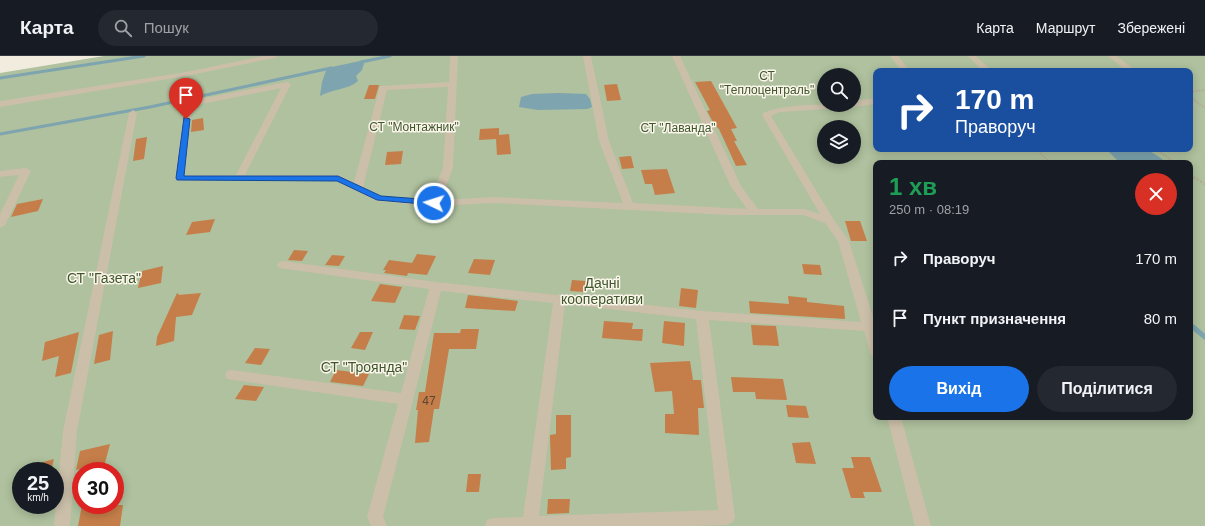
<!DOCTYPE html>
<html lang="uk">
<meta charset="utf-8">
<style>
:root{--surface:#171b24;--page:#242831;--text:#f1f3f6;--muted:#9ea1a6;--line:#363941;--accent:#1a73e8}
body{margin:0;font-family:Helvetica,sans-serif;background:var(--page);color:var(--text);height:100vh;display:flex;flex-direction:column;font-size:15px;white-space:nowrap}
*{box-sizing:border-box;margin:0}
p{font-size:13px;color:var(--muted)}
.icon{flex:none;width:22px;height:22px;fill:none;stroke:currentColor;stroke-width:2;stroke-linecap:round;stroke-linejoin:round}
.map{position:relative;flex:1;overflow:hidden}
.details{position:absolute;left:873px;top:104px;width:320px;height:260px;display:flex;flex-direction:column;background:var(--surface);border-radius:8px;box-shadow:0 2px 10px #0003}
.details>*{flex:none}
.guide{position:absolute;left:873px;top:12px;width:320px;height:84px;border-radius:8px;box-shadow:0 2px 10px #0003;background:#1a4fa0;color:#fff;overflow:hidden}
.controls{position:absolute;left:817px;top:12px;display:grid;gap:8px}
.controls a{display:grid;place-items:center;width:44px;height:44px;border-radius:50%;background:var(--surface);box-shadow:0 2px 10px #0003;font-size:20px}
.speed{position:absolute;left:12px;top:406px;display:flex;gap:8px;font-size:20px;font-weight:700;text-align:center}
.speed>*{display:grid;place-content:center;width:52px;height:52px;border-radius:50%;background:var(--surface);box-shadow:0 2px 10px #0003;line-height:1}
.speed small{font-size:10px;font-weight:400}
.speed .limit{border:6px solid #d22;background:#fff;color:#111}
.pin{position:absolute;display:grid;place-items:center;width:34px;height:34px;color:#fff;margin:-41px -17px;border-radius:50% 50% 50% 0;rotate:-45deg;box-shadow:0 0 4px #0007}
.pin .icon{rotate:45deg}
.me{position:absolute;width:44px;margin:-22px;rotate:274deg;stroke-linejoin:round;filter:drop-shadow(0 0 3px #0008)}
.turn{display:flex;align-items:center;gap:14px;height:84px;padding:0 16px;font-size:18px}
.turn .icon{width:52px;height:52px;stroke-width:2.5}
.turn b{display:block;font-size:28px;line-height:34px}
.round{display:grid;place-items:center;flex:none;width:42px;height:42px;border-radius:21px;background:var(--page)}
.summary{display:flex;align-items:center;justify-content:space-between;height:68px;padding:0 16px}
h1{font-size:24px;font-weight:800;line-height:30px;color:#1e9e55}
.cta{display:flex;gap:8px;margin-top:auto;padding:8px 16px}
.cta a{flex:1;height:46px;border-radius:24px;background:var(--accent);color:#fff;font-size:16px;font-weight:800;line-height:46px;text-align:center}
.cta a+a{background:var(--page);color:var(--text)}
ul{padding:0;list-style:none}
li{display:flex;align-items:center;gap:12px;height:60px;padding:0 16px}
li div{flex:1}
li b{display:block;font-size:15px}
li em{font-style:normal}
header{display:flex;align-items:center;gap:24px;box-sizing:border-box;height:56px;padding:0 20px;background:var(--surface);border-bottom:1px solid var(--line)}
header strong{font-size:19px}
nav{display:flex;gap:22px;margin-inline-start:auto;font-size:14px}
.search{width:280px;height:36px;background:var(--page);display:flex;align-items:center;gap:10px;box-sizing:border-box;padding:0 14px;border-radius:22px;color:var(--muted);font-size:15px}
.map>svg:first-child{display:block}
.green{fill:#afc19e;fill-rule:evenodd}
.water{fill:#7da4af}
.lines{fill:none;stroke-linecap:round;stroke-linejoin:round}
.stream-far2{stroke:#7da4af;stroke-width:3}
.stream-far1{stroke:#7da4af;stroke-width:3.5}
.stream{stroke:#7da4af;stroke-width:5}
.building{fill:#c57e49}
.path-far1{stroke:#b6a994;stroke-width:2;stroke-dasharray:1.5 1.5;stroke-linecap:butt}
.path{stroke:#b6a994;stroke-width:2.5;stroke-dasharray:2 2;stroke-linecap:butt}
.minor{fill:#cbbfa9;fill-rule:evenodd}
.route{fill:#1a73e8;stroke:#114b97}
.labels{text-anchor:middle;stroke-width:3;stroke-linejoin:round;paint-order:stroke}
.far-park-label{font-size:12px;fill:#3f562d;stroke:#faf6ea}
.number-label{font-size:12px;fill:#5b4431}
.park-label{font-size:14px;fill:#3f562d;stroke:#faf6ea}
</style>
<header>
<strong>Карта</strong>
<div class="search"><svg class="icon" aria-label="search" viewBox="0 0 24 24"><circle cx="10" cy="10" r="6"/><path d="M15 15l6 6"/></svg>Пошук</div>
<nav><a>Карта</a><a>Маршрут</a><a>Збережені</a></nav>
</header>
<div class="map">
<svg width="1205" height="470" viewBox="0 0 1205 470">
<rect width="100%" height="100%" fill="#f2ecde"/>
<path class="green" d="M104,0H1205V470H0V17ZM876,15H1190V93H876ZM824,19H854V49H824ZM824,71H854V101H824ZM876,107H1190V361H876ZM21,415H55V449H21ZM81,415H115V449H81Z"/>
<path class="water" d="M365,4L362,14L356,20L358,25C348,34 332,33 320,40L322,26L327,12Z
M559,37L586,38L590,43L592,51L587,53L538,54L519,51L521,41L532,38Z
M1106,93H1147L1168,107H1120Z"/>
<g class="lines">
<path class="stream-far2" d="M361,6L390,0
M0,22L144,0
M0,78L150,51L331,12"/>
<path class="stream-far1" d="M1190,268L1195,272"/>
<path class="stream" d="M1193,271L1205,281"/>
</g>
<path class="building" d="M711,25L737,72L731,73L737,85H734L747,109L736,110L719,73L714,68L707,55L710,54L695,26Z
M617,28L621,44L607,45L604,29Z
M369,29H379L375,43H364Z
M203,62L204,74L191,76L192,64Z
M499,72V79L509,78L511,98L497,99L496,83L479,84L480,73Z
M147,81L144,103L133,105L136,83Z
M403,95L401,108L385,109L387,96Z
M631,100L634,112L622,113L619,101Z
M667,113L675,137L655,139L652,128H645L641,114Z
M43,143L38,155L11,161L17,148Z
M215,163L210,176L186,179L192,166Z
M845,165H860L867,185H851Z
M294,194L308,195L302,205L288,204Z
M417,198L436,200L427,219L408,217L407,220L384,217L386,214H383L389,204L412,207Z
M332,199L345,200L339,210L325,209Z
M474,203L495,204L490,219L468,217Z
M802,208L820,209L822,219L804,218Z
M163,210L161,227L138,232L142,215Z
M572,224L586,225L584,236L570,235Z
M380,228L402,231L395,247L371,245Z
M681,232L698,234L696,252L679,250Z
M177,237L179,238L178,239L201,237L192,259L176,261L174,285L156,290L157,281Z
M468,239L486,241L518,245L515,255L465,252Z
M788,240L807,242V246L844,250L845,263L750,257L749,245L789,248Z
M404,259L420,260L415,274L399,273Z
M604,265L633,267L632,273H643L642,285L602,282Z
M664,265L685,267L684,290L662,287Z
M751,269L776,270L779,290L753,289Z
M461,273H479L476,293H449L439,353H434L429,386L415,387L418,354H416L419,336H425L434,277H460Z
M113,275L110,304L94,308L99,279Z
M79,276L71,317L55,321L59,300L42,305L45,286Z
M360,276H373L365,294L351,292Z
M255,292L270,293L261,309L245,307Z
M690,305L693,324H701L704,352H698L699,379L665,377V358H674L672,335L655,336L650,307Z
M336,314L369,318L363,330L330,326Z
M731,321L783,323L787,344L756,343L755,336H733Z
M244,329L264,331L256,345L235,343Z
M786,349L806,350L809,362L788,361Z
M556,359H571V401L566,402V413L551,414L550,381V379L556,378Z
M810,386L816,408L796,407L792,387Z
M110,388L105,407L76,414L80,395Z
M851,401H870L882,436H863L865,442H851L842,412H854Z
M54,403L51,415H22V412Z
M468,418H481L479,436H466Z
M548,443H570L569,457L547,458Z
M82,449H123L120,470H78Z"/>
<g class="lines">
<path class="path-far1" d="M1190,36L1205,34
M1190,41L1205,52
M1036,93L1051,107
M1156,93L1175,107"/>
<path class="path" d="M1190,119L1205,128"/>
<path class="minor" d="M263,0H278L274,2L186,20L0,51V45L186,16Z
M450,0H458L453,112L441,144L493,141L623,147L599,85L583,0H591L609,85L633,147L747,153L731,131L672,0H680L741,130L758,153H804L820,158L762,59L763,57C790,47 819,49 847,49L843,52L780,56L771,60L834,164L849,185L876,270V300L871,299L864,275L709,264L735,461L733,466L727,469L693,470H485L487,464L493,462L523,461L553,247L441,235L383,461L387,470H371L367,461L398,348L227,323L225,319L227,315L232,314L401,337L429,233L279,212L277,209L279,206L283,205L436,226L556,239L560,238L565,240L702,255L861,266L838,185L825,167L803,159H729L493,147L434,150L376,145L336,125H180L175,122L185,46L287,26L291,28L245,119H338L354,126L380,30L449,26ZM448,31L443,112L430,144L382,140L363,131L387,34ZM281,32L236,119H185L192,50ZM565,248L696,263L718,454L539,460Z
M890,0H898L910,15H902Z
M968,0H976L992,15H983Z
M1108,0H1117L1132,12L1129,15H1109L1113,13L1123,12Z
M876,42V48L854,51L850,49H854V45Z
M133,54L137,57L77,375L70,470H54L63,375L129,57Z
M26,112L31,115L5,169L0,172V158L19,119L0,121V115Z
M887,361H901L931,470H915Z"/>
</g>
<path class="route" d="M184,61L190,63L184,120H338L381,140L434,144L438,147L434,149L377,144L337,125L177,124L176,122Z"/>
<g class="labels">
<g class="far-park-label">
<text x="767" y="24">СТ<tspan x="767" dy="14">"Теплоцентраль"</tspan></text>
<text x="414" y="75">СТ "Монтажник"</text>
<text x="678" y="76">СТ "Лаванда"</text>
</g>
<g class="number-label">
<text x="429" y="349">47</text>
</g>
<g class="park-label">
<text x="104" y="227">СТ "Газета"</text>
<text x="602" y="232">Дачні<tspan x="602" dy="16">кооперативи</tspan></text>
<text x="364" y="316">СТ "Троянда"</text>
</g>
</g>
</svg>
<div class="controls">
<a><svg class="icon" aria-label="search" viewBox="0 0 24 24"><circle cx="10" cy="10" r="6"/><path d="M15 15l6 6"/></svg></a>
<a><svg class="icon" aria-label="layers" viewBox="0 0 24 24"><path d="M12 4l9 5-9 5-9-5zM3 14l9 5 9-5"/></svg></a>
</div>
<div class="speed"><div>25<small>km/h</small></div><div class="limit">30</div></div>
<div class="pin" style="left:186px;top:63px;background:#d93025"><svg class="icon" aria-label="arrive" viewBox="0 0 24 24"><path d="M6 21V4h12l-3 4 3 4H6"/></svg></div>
<svg class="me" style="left:434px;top:147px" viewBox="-20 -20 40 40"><circle r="17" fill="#1a73e8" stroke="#fff" stroke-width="3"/><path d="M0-11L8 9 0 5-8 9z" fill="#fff"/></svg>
<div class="guide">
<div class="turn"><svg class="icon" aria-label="right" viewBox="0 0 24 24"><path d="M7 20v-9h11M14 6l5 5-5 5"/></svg><div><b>170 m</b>Праворуч</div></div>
</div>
<section class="details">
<div class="summary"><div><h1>1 хв</h1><p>250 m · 08:19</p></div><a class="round" style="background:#d93025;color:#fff"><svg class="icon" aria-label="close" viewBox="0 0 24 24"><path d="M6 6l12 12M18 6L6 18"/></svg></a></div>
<ul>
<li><svg class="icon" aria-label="right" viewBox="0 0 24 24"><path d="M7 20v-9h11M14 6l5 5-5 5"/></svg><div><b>Праворуч</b></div><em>170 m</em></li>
<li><svg class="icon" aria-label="arrive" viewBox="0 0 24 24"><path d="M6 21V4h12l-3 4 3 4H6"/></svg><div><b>Пункт призначення</b></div><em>80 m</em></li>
</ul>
<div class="cta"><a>Вихід</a><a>Поділитися</a></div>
</section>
</div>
